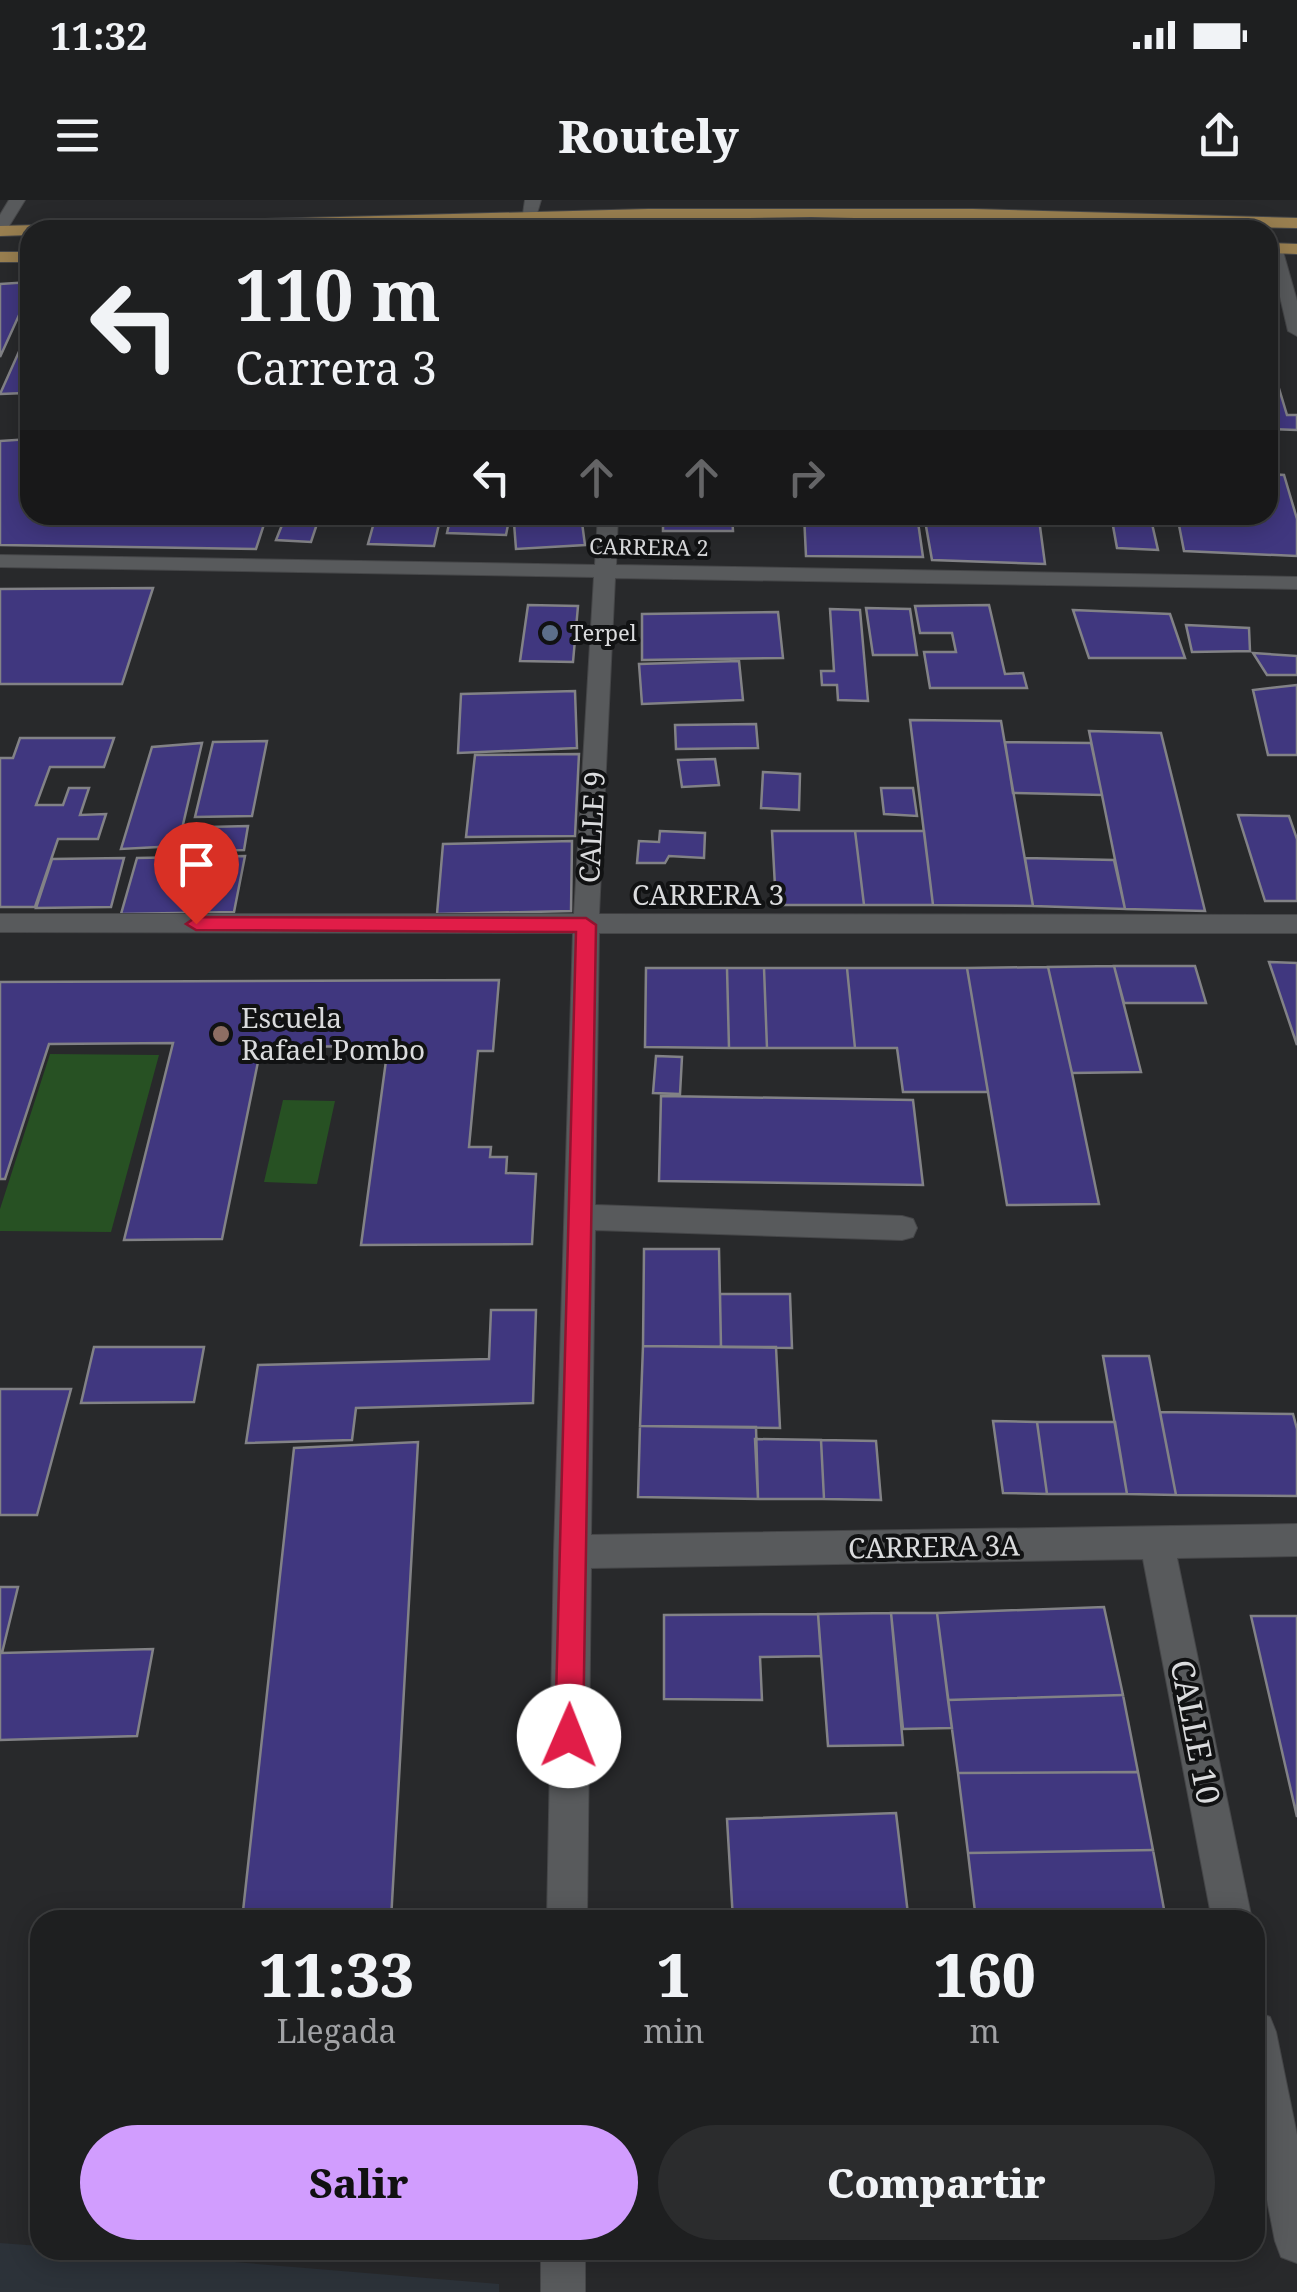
<!DOCTYPE html>
<html lang="es">
<style>
:root{--surface:#1e1f20;--page:#2b2c2d;--text:#f1f3f6;--muted:#a1a2a5;--line:#3c3d3e;--accent:#d19dfe}
body{margin:0;font-family:"Noto Serif",serif;background:var(--page);color:var(--text);height:100vh;display:flex;flex-direction:column;font-size:38px;white-space:nowrap}
*{box-sizing:border-box;margin:0}
p{font-size:32px;color:var(--muted)}
.icon{flex:none;width:55px;height:55px;fill:none;stroke:currentColor;stroke-width:2;stroke-linecap:round;stroke-linejoin:round}
.map{position:relative;flex:1;overflow:hidden}
.sheet{position:absolute;left:30px;top:1710px;width:1235px;height:350px;display:flex;flex-direction:column;background:var(--surface);border-radius:30px;box-shadow:0 5px 25px #0003,0 0 0 2px var(--line)}
.sheet>*{flex:none}
.guide{position:absolute;left:20px;top:20px;width:1258px;height:305px;border-radius:30px;box-shadow:0 5px 25px #0003,0 0 0 2px var(--line);background:#1e1f20;color:var(--text);overflow:hidden}
.pin{position:absolute;display:grid;place-items:center;width:85px;height:85px;color:#fff;margin:-102px -42px;border-radius:50% 50% 50% 0;rotate:-45deg;box-shadow:0 0 10px #0007}
.pin .icon{rotate:45deg}
.me{position:absolute;width:110px;margin:-55px;rotate:1deg;stroke-linejoin:round;filter:drop-shadow(0 0 8px #0008)}
.turn{display:flex;align-items:center;gap:35px;height:210px;padding:0 50px;font-size:45px}
.turn .icon{width:130px;height:130px;stroke-width:2.5}
.turn b{display:block;font-size:70px;line-height:85px}
.lanes{display:flex;align-items:center;height:95px;padding:0 50px;background:#0003;justify-content:center;gap:50px;direction:ltr}
.lanes .off{opacity:.35}
.eta{display:flex;justify-content:space-evenly;align-items:center;height:170px;text-align:center}
.eta b{font-size:60px;font-weight:800;line-height:70px}
.primary-button{display:flex;gap:20px;margin-top:auto;padding:20px 50px}
.primary-button a{flex:1;height:115px;border-radius:60px;background:var(--accent);color:#111;font-size:40px;font-weight:800;line-height:115px;text-align:center}
.primary-button a+a{background:var(--page);color:var(--text)}
.status{display:flex;justify-content:space-between;align-items:center;height:70px;padding:0 50px;background:var(--surface);direction:ltr}
.status svg{height:28px;fill:currentColor}
header{display:flex;justify-content:space-between;align-items:center;height:130px;padding:0 50px;background:var(--surface);font-size:45px;font-weight:800}
.map>svg:first-child{display:block}
.built{fill:#2c3239}
.green{fill:#275123}
.building{fill:#40377f;stroke:#828286;stroke-width:2.5}
.lines{fill:none;stroke-linecap:round;stroke-linejoin:round}
.minor-casing{stroke:#454648;stroke-width:2}
.major-casing{stroke:#454648;stroke-width:2}
.minor{fill:#585a5c;fill-rule:evenodd}
.major{fill:#997f50;fill-rule:evenodd}
.route{fill:#e11d48;stroke:#92132f;stroke-width:2.5}
.service-dot{fill:#5c6f8a;stroke:#111213;stroke-width:4}
.education-dot{fill:#8d6e63;stroke:#111213;stroke-width:4}
.labels{text-anchor:middle;stroke-width:8;stroke-linejoin:round;paint-order:stroke}
.far-street-label{font-size:22px;fill:#dadbdd;stroke:#111213}
.far-poi-label{font-size:22px;fill:#dadbdd;stroke:#111213;text-anchor:start}
.street-label{font-size:28px;fill:#dadbdd;stroke:#111213}
.poi-label{font-size:28px;fill:#dadbdd;stroke:#111213;text-anchor:start}
.near-street-label{font-size:32px;fill:#dadbdd;stroke:#111213}
</style>
<div class="status"><b>11:32</b><svg viewBox="0 0 49 12"><path d="M0 12V9h3v3zM5 12V6h3v6zM10 12V3h3v9zM15 12V0h3v12zM26 1h20v11H26zM47 4h2v5h-2z"/></svg></div>
<header><svg class="icon" aria-label="menu" viewBox="0 0 24 24"><path d="M4 6h16M4 12h16M4 18h16"/></svg>Routely<svg class="icon" aria-label="share" viewBox="0 0 24 24"><path d="M12 15V3M7 8l5-5 5 5M5 13v7h14v-7"/></svg></header>
<div class="map">
<svg width="1297" height="2092" viewBox="0 0 1297 2092">
<rect width="100%" height="100%" fill="#28292b"/>
<path class="built" d="M0,2043L40,2046V2050H89L499,2084V2092H0Z"/>
<path class="green" d="M50,854L159,855L111,1032L0,1031V1009Z
M283,900L335,901L317,984L264,982Z"/>
<path class="building" d="M30,82V91L0,157V84Z
M30,127V181L25,193L0,194Z
M1268,152L1287,215H1297V230L1268,229Z
M30,239V315H267L256,349L0,345V241Z
M1268,274L1284,275L1297,319V356L1184,351L1177,315H1268Z
M286,315H320L311,342L276,340Z
M376,315H441L434,346L368,344Z
M451,315H510L506,335L447,333Z
M581,315L585,345L516,349L514,323Z
M627,315H732L733,331H663V322L627,323Z
M804,315H917L923,357L806,356Z
M924,315L1039,319L1045,364L932,360Z
M1111,315H1150L1158,350L1117,348Z
M153,388L122,484H0V389Z
M528,405L578,406L573,462L520,461Z
M989,405L1005,474L1023,473L1027,488H930L924,452H956L952,433H920L915,406Z
M866,408L910,409L917,455H873Z
M830,409L860,410L868,501L838,500L837,485H822L821,471H834Z
M1073,410L1170,414L1185,458H1089Z
M778,412L783,458L642,460V414Z
M1186,425L1249,428L1250,451L1192,452Z
M1253,453L1297,456V475H1267Z
M739,461L743,500L642,504L639,464Z
M1297,485V555H1268L1253,490Z
M575,491L577,548L458,553L461,494Z
M910,520L1001,521L1033,706L933,705Z
M756,524L758,548L676,549L675,525Z
M1089,531L1161,533L1205,711L1125,709Z
M20,538H114L104,567H50L36,605H63L69,588H89L80,615L106,614L98,639H58L35,707H0V558H13Z
M267,541L252,616L195,617L213,542Z
M1005,542L1091,543L1102,595L1013,593Z
M202,543L178,646L121,649L152,547Z
M579,554L575,636L466,637L475,555Z
M715,559L719,585L682,587L678,560Z
M763,572L800,574L799,610L761,608Z
M881,588H913L917,616L884,614Z
M1238,615L1289,616L1297,639V701H1265Z
M248,626L244,650L203,651L208,627Z
M660,631L705,633L704,658L669,656L665,663H637L639,641L659,642Z
M772,631H855L864,705H776Z
M855,631H924L933,705H864Z
M572,641L571,711L437,714L443,644Z
M245,656L234,712L121,714L137,658Z
M124,658L111,707L36,708L52,659Z
M1025,658L1114,660L1125,709L1033,706Z
M1269,762L1297,763V845Z
M1114,766H1195L1206,803H1124Z
M1114,766L1141,872L1072,873L1048,767Z
M1048,767L1072,873L1099,1004L1007,1005L967,768Z
M646,768H727L729,848L645,847Z
M727,768H764L767,848H729Z
M764,768H847L855,848H767Z
M847,768H967L988,892H903L897,848H855Z
M499,780L493,851H478L469,947H491L490,957H507L506,973L536,974L532,1044L361,1045L388,846L261,847L222,1039L124,1040L173,843L49,844L5,979H0V782Z
M656,856L682,857L680,894L653,893Z
M661,896L913,900L923,985L659,981Z
M644,1049H719L721,1147L643,1146Z
M720,1094H790L792,1148L721,1147Z
M491,1110H536L533,1203L356,1208L352,1240L246,1243L258,1165L489,1159Z
M643,1146L776,1147L780,1228L640,1226Z
M94,1147H204L194,1202L81,1203Z
M1103,1156H1149L1176,1295L1127,1294Z
M0,1189H71L37,1315H0Z
M1160,1212L1293,1214L1297,1229V1296L1176,1295Z
M993,1221L1037,1222L1047,1294L1003,1293Z
M1037,1222H1115L1127,1294H1047Z
M640,1226L756,1227L758,1299L638,1297Z
M755,1239L821,1240L824,1299H758Z
M821,1240L876,1241L881,1300L824,1299Z
M418,1242L391,1720H242L294,1248Z
M0,1387H18L2,1453L153,1449L137,1536L0,1540Z
M1104,1407L1123,1495L948,1500L937,1413Z
M891,1413H937L952,1528L903,1529Z
M891,1413L903,1545L828,1546L818,1414Z
M818,1414L821,1456L760,1457L762,1500L664,1499V1415Z
M1251,1416H1297V1617Z
M1123,1495L1138,1572L958,1573L948,1500Z
M1138,1572L1153,1650L968,1653L958,1573Z
M896,1613L908,1714L733,1720L727,1619Z
M1153,1650L1166,1720H976L968,1653Z"/>
<g class="lines">
<defs>
<path id="minor" d="M9,0H25L6,31L0,33V15Z
M525,0H541L536,17L523,14Z
M1268,45L1282,48L1297,101V136L1288,131Z
M598,315H618L616,365L1297,377V389L615,378L599,714L1297,715V733H599L595,1005L902,1016L913,1019L917,1028L913,1037L902,1040L595,1030L591,1335L1297,1324V1356L1177,1358L1252,1720H1212L1143,1359L591,1368L587,1720H547L554,1352L573,733L0,732V714H574L594,377L0,367V355L595,365Z
M1255,1811L1270,1817L1276,1832L1297,1935V2063L1281,2057L1275,2041L1255,1938Z
M541,2050H585V2092H541Z"/>
<path id="major" d="M648,9H973L1297,18V28L811,17L30,30V35L0,36V26Z
M1268,43L1297,44V54L1268,53Z
M0,52H30V62H0Z"/>
</defs>
<use href="#minor" class="minor-casing"/>
<use href="#major" class="major-casing"/>
<use href="#minor" class="minor"/>
<use href="#major" class="major"/>
</g>
<path class="route" d="M196,717L586,718L596,725L583,1536L579,1546L569,1550L559,1546L555,1536L576,732L196,730L186,724Z"/>
<circle class="service-dot" cx="550" cy="433" r="10"/>
<circle class="education-dot" cx="221" cy="834" r="10"/>
<g class="labels">
<g class="far-street-label">
<text transform="translate(649 347) rotate(1)" y="8">CARRERA 2</text>
</g>
<g class="far-poi-label">
<text x="570" y="441">Terpel</text>
</g>
<g class="street-label">
<text transform="translate(592 627) rotate(-87)" y="10">CALLE 9</text>
<text x="708" y="705">CARRERA 3</text>
<text transform="translate(934 1347) rotate(-1)" y="10">CARRERA 3A</text>
</g>
<g class="poi-label">
<text x="241" y="828">Escuela<tspan x="241" dy="32">Rafael Pombo</tspan></text>
</g>
<g class="near-street-label">
<text transform="translate(1195 1532) rotate(79)" y="11">CALLE 10</text>
</g>
</g>
</svg>
<div class="pin" style="left:196px;top:724px;background:#d93025"><svg class="icon" aria-label="arrive" viewBox="0 0 24 24"><path d="M6 21V4h12l-3 4 3 4H6"/></svg></div>
<svg class="me" style="left:569px;top:1536px" viewBox="-20 -20 40 40"><circle r="19" fill="#fff"/><path d="M0-13L10 11 0 6-10 11z" fill="#e11d48"/></svg>
<div class="guide">
<div class="turn"><svg class="icon" aria-label="left" viewBox="0 0 24 24"><path d="M17 20v-9H6M10 6l-5 5 5 5"/></svg><div><b>110 m</b>Carrera 3</div></div>
<div class="lanes"><svg class="icon" aria-label="left" viewBox="0 0 24 24"><path d="M17 20v-9H6M10 6l-5 5 5 5"/></svg><svg class="icon off" aria-label="ahead" viewBox="0 0 24 24"><path d="M12 20V5M6 11l6-6 6 6"/></svg><svg class="icon off" aria-label="ahead" viewBox="0 0 24 24"><path d="M12 20V5M6 11l6-6 6 6"/></svg><svg class="icon off" aria-label="right" viewBox="0 0 24 24"><path d="M7 20v-9h11M14 6l5 5-5 5"/></svg></div>
</div>
<section class="sheet">
<div class="eta">
<div><b>11:33</b><p>Llegada</p></div>
<div><b>1</b><p>min</p></div>
<div><b>160</b><p>m</p></div>
</div>
<div class="primary-button"><a>Salir</a><a>Compartir</a></div>
</section>
</div>
